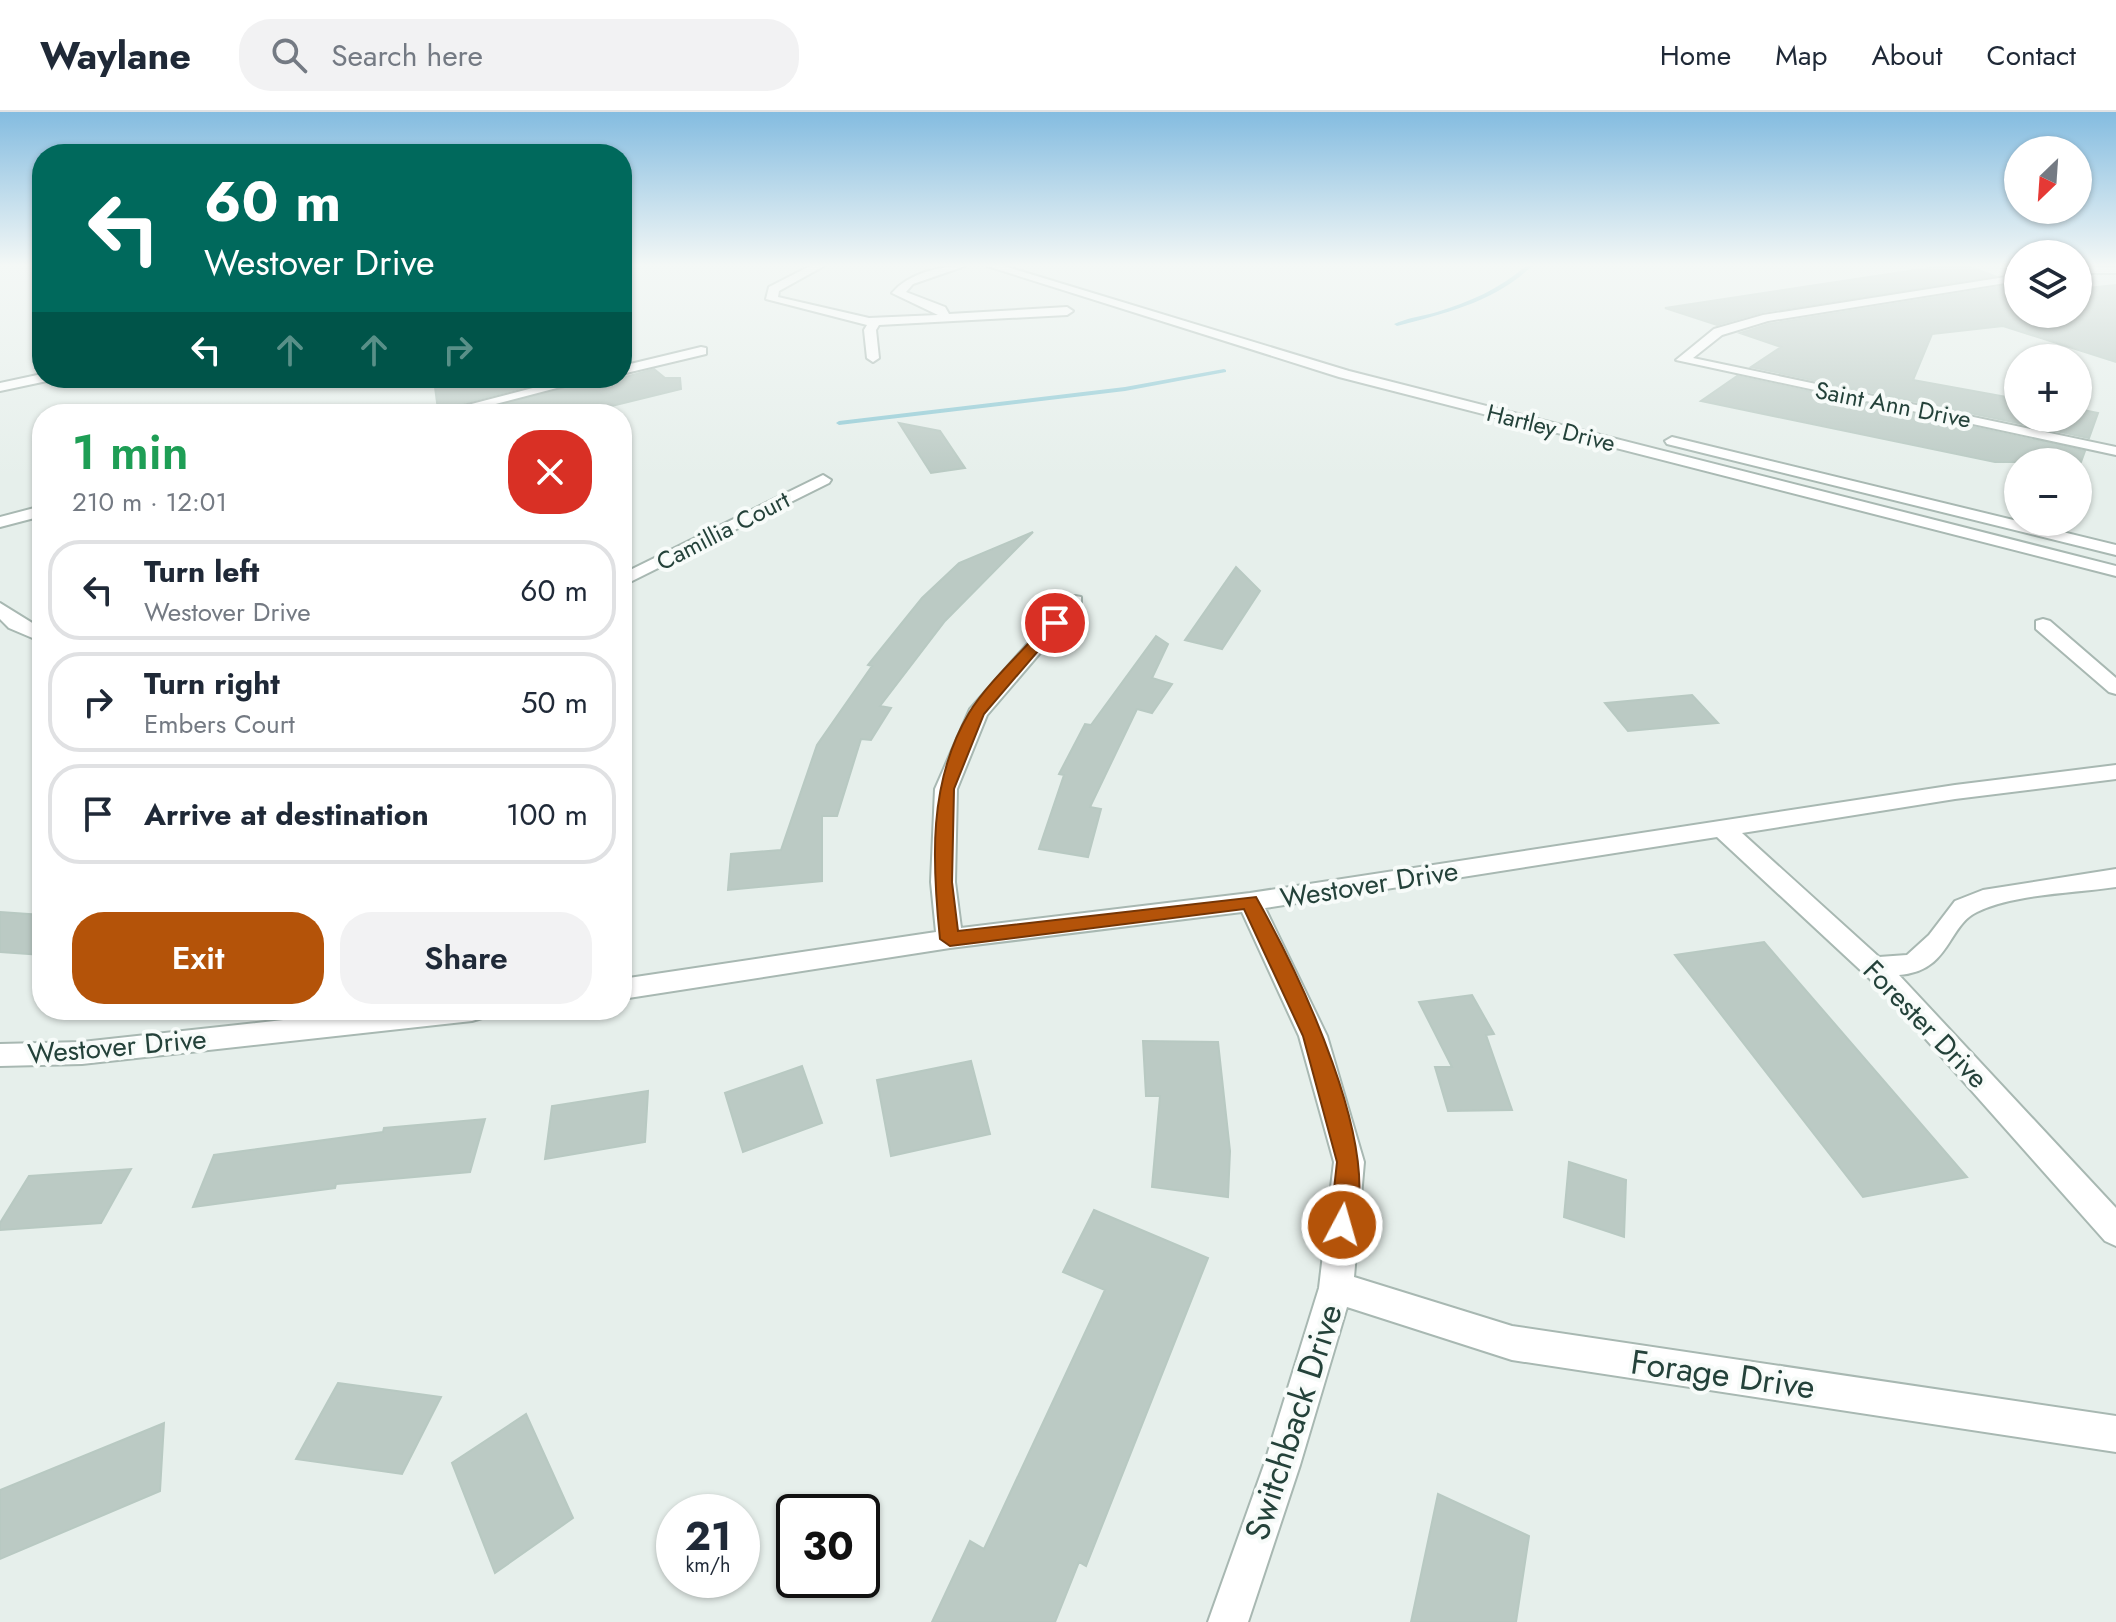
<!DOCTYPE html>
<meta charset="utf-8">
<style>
:root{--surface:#fff;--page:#f2f2f3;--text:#1f2937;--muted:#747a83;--line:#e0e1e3;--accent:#b45309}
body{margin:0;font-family:Jost,sans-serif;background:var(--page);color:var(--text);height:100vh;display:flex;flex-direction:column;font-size:30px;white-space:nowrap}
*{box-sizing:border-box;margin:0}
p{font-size:26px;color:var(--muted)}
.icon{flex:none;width:44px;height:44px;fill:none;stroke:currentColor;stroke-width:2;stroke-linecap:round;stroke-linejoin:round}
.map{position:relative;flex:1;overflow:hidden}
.sheet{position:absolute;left:32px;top:292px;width:600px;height:616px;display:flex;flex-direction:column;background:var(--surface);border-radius:32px;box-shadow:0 2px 6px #0004}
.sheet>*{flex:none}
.top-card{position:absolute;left:32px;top:32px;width:600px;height:244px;border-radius:32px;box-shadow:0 2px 6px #0004;background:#00695c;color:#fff;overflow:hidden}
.needle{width:52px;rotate:205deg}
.buttons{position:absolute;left:2004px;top:24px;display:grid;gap:16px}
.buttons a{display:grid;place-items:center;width:88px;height:88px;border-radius:50%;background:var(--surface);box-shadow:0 2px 6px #0004;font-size:40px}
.speed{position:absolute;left:656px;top:1382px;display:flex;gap:16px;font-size:40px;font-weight:700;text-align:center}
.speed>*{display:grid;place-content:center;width:104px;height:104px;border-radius:50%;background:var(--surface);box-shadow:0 2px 6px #0004;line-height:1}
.speed small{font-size:20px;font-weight:400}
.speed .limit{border:4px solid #111;border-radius:12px;background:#fff;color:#111}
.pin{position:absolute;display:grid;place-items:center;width:68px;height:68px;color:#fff;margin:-34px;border:4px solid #fff;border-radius:50%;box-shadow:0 2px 8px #0007}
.me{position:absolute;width:88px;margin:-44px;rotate:6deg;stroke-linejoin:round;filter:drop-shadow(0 0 6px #0008)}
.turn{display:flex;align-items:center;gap:28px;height:168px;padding:0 40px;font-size:36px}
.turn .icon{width:104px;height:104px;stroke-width:2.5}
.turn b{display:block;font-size:56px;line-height:68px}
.lanes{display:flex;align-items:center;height:76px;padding:0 40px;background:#0003;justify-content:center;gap:40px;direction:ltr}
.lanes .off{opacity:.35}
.round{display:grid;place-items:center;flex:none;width:84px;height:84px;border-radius:32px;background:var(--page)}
.overview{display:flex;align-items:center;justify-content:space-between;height:136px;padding:0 40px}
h1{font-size:48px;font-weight:600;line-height:60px;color:#1e9e55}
.primary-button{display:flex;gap:16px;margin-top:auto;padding:16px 40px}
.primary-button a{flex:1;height:92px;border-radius:32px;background:var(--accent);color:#fff;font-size:32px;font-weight:600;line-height:92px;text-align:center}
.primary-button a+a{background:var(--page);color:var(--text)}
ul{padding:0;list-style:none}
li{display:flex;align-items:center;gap:24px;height:100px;margin:0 16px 12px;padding:0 24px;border:4px solid var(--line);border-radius:32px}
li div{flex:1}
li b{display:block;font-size:30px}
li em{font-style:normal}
header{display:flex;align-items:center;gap:48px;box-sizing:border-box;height:112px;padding:0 40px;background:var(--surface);border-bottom:2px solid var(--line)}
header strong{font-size:38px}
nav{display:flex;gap:44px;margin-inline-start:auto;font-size:28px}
.search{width:560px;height:72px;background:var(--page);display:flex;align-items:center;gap:20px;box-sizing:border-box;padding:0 28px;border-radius:32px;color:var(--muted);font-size:30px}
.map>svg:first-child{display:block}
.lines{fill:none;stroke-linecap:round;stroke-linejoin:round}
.stream{fill:#8ec9d4;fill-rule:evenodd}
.building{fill:#bbcac4;stroke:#b8c9c2;stroke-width:2}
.minor-casing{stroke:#a8b8b2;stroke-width:4}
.minor{fill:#fff;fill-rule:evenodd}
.route{fill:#b45309;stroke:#753606;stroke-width:2}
.labels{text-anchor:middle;stroke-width:8;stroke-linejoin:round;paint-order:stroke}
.far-street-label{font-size:24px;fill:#24423a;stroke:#f7fbf9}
.street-label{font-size:28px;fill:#24423a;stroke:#f7fbf9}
.near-street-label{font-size:34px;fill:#24423a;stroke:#f7fbf9}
</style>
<header>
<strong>Waylane</strong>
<div class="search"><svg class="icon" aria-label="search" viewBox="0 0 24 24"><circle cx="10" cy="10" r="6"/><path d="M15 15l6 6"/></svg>Search here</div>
<nav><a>Home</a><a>Map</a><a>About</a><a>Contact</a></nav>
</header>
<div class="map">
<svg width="2116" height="1510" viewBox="0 0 2116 1510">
<rect width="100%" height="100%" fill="#e6efeb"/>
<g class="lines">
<path class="stream" d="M1526,154H1532C1494,190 1446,201 1397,214L1394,212C1407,206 1423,204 1437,200C1470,190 1499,177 1526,154Z
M1224,257L1226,258V260L1125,279L839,313L836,311L839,309L1125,275Z"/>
</g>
<path class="building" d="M1942,154H1968L1995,164L1763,200L1717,213L1665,196Z
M2018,172V202H2078V177L2116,173V250L2003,214L1932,222L1913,268L2018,287V306H2078V297L2098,301L2089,326L1751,255L1781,235L1740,221L1769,212Z
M654,257L665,266H680L681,277L579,302H469L598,266H622Z
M1737,264L2085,339L2081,350H1995L1701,289Z
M469,266H559L438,298L435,275Z
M899,311L940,319L965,356L931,361Z
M1033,420L945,509L880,594L891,596L871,628L861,627L837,704H822V769L728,778L731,742L781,738L817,633L872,554L868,553L922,486L959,451Z
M1236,455L1260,479L1222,537L1185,528Z
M1156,524L1168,532L1152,566L1172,572L1152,601L1137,597L1090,695L1101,697L1088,745L1039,737L1064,663L1059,662L1085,612L1091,613Z
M1692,583L1718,611L1628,619L1605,591Z
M0,800L42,803V843L0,840Z
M1764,830L1967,1065L1863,1085L1675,843Z
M1472,883L1494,922L1486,923L1512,998L1448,999L1435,955H1452L1419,890Z
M1143,929L1218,930L1230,1039L1228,1085L1152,1075L1160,984H1146Z
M971,949L990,1022L891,1044L877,968Z
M802,954L822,1011L743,1040L725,981Z
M648,979L645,1030L545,1047L552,994Z
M485,1007L470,1060L336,1072L335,1076L193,1095L214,1043L383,1020L384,1016Z
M1569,1050L1626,1068L1624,1125L1564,1105Z
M131,1057L101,1111L0,1118V1111L29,1064Z
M1094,1098L1208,1146L1086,1454L1079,1450L1055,1510H932L970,1429L984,1437L1105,1178L1063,1160Z
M338,1271L441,1285L402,1362L296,1347Z
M526,1302L573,1406L495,1461L452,1351Z
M164,1311L160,1379L0,1447V1378Z
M1438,1382L1529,1424L1516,1510H1411Z"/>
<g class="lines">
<defs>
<path id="minor" d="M810,154H824L779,179L778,185L869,206L938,203L892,181C909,161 940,154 965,154L913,172L906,180L945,195L949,202L1067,195L1073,199L1067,203L879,213L876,218L879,246L873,250L867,246L864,218L867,213L766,187L769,175Z
M987,154H1004L1349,259L2116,454V464L1339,265Z
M2078,155H2116V161H2078Z
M2018,163V169L1768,209L1722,223L1693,246L2116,335V343L1676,248L1714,217L1763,203Z
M701,235L706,236V242L622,262V254Z
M42,262V266H49L47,269L0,279V271Z
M571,266H595L457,302H433Z
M1672,325L2116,433V443L1667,332L1665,329Z
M823,363L831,368L829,371L622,474V462Z
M42,394V404L0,415V405Z
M1075,484L1081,485V493L987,603L957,677L955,770L961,816L1250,781L1955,673L2116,653V667L1955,687L1742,721L1879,845L1907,843L1929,823L1955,789L1983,778L2116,757V775C2075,781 2013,782 1977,800C1947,814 1951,859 1899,863L2116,1096V1134L2105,1129L1884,880L1717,725L1265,796L1327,924L1364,1050L1354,1165L1512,1214L2116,1304V1340L1512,1248L1347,1195L1300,1353L1248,1510H1208L1264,1353L1319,1176L1334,1050L1299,924L1242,800L950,836L622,887V867L936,820L931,770L935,677L970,597L1069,485Z
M0,491L42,517V530L9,516L0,507Z
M2043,507L2050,509L2116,566V582L2109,580L2036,517V509Z
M374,898H486L482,906L472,909L82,952L0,954V932L82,930Z"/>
</defs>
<use href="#minor" class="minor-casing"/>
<use href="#minor" class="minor"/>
</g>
<linearGradient id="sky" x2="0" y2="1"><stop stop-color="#84bce0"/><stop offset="0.42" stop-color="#f4f8f6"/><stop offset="1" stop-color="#f4f8f6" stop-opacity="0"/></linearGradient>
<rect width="2116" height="365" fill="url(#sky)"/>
<path class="route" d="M1050,508L1062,511L984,602L954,677L952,770L958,819L1256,785C1297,858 1387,1041 1351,1121L1342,1124L1334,1121L1330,1113L1337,1050L1303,924L1244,797L950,834L940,827C932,750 928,670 969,601C987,571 1027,535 1050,508Z"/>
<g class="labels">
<g class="far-street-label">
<text transform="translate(1893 293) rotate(11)" y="8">Saint Ann Drive</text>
<text transform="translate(1551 316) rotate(14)" y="8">Hartley Drive</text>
<text transform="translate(723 419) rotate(-27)" y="8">Camillia Court</text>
</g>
<g class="street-label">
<text transform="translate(1369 772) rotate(-9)" y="10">Westover Drive</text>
<text transform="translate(1926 912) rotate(46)" y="10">Forester Drive</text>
<text transform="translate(117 934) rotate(-5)" y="10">Westover Drive</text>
</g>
<g class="near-street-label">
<text transform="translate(1723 1262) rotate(8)" y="12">Forage Drive</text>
<text transform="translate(1293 1310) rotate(-72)" y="12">Switchback Drive</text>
</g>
</g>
</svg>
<div class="buttons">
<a><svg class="needle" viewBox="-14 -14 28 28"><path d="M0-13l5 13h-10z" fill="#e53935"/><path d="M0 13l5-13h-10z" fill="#747a83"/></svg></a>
<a><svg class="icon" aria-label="layers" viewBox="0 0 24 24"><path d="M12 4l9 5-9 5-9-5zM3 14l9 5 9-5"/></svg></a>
<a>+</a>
<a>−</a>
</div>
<div class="speed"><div>21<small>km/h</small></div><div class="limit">30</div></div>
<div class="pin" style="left:1055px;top:511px;background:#d93025"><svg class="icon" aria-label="arrive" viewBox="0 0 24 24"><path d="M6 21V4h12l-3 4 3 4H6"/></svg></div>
<svg class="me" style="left:1342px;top:1113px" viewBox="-20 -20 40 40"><circle r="17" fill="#b45309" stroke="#fff" stroke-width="3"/><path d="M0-11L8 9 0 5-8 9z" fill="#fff"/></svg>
<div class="top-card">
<div class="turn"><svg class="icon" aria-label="left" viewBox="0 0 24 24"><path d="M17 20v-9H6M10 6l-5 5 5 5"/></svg><div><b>60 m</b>Westover Drive</div></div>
<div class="lanes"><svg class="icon" aria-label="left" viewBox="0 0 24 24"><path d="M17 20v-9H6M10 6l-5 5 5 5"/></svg><svg class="icon off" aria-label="ahead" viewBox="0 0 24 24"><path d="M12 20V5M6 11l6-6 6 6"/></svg><svg class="icon off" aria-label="ahead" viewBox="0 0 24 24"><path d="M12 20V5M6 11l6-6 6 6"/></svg><svg class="icon off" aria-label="right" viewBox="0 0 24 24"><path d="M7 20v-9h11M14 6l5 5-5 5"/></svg></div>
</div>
<section class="sheet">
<div class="overview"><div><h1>1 min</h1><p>210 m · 12:01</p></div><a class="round" style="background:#d93025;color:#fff"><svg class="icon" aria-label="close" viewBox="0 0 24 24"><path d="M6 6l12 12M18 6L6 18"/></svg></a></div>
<ul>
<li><svg class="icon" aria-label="left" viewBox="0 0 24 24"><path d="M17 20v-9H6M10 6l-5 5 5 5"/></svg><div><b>Turn left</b><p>Westover Drive</p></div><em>60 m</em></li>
<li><svg class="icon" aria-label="right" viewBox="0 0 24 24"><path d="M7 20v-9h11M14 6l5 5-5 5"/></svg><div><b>Turn right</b><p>Embers Court</p></div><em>50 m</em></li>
<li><svg class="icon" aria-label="arrive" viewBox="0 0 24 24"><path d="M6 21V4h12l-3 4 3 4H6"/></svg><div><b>Arrive at destination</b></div><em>100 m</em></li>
</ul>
<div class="primary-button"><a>Exit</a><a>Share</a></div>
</section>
</div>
